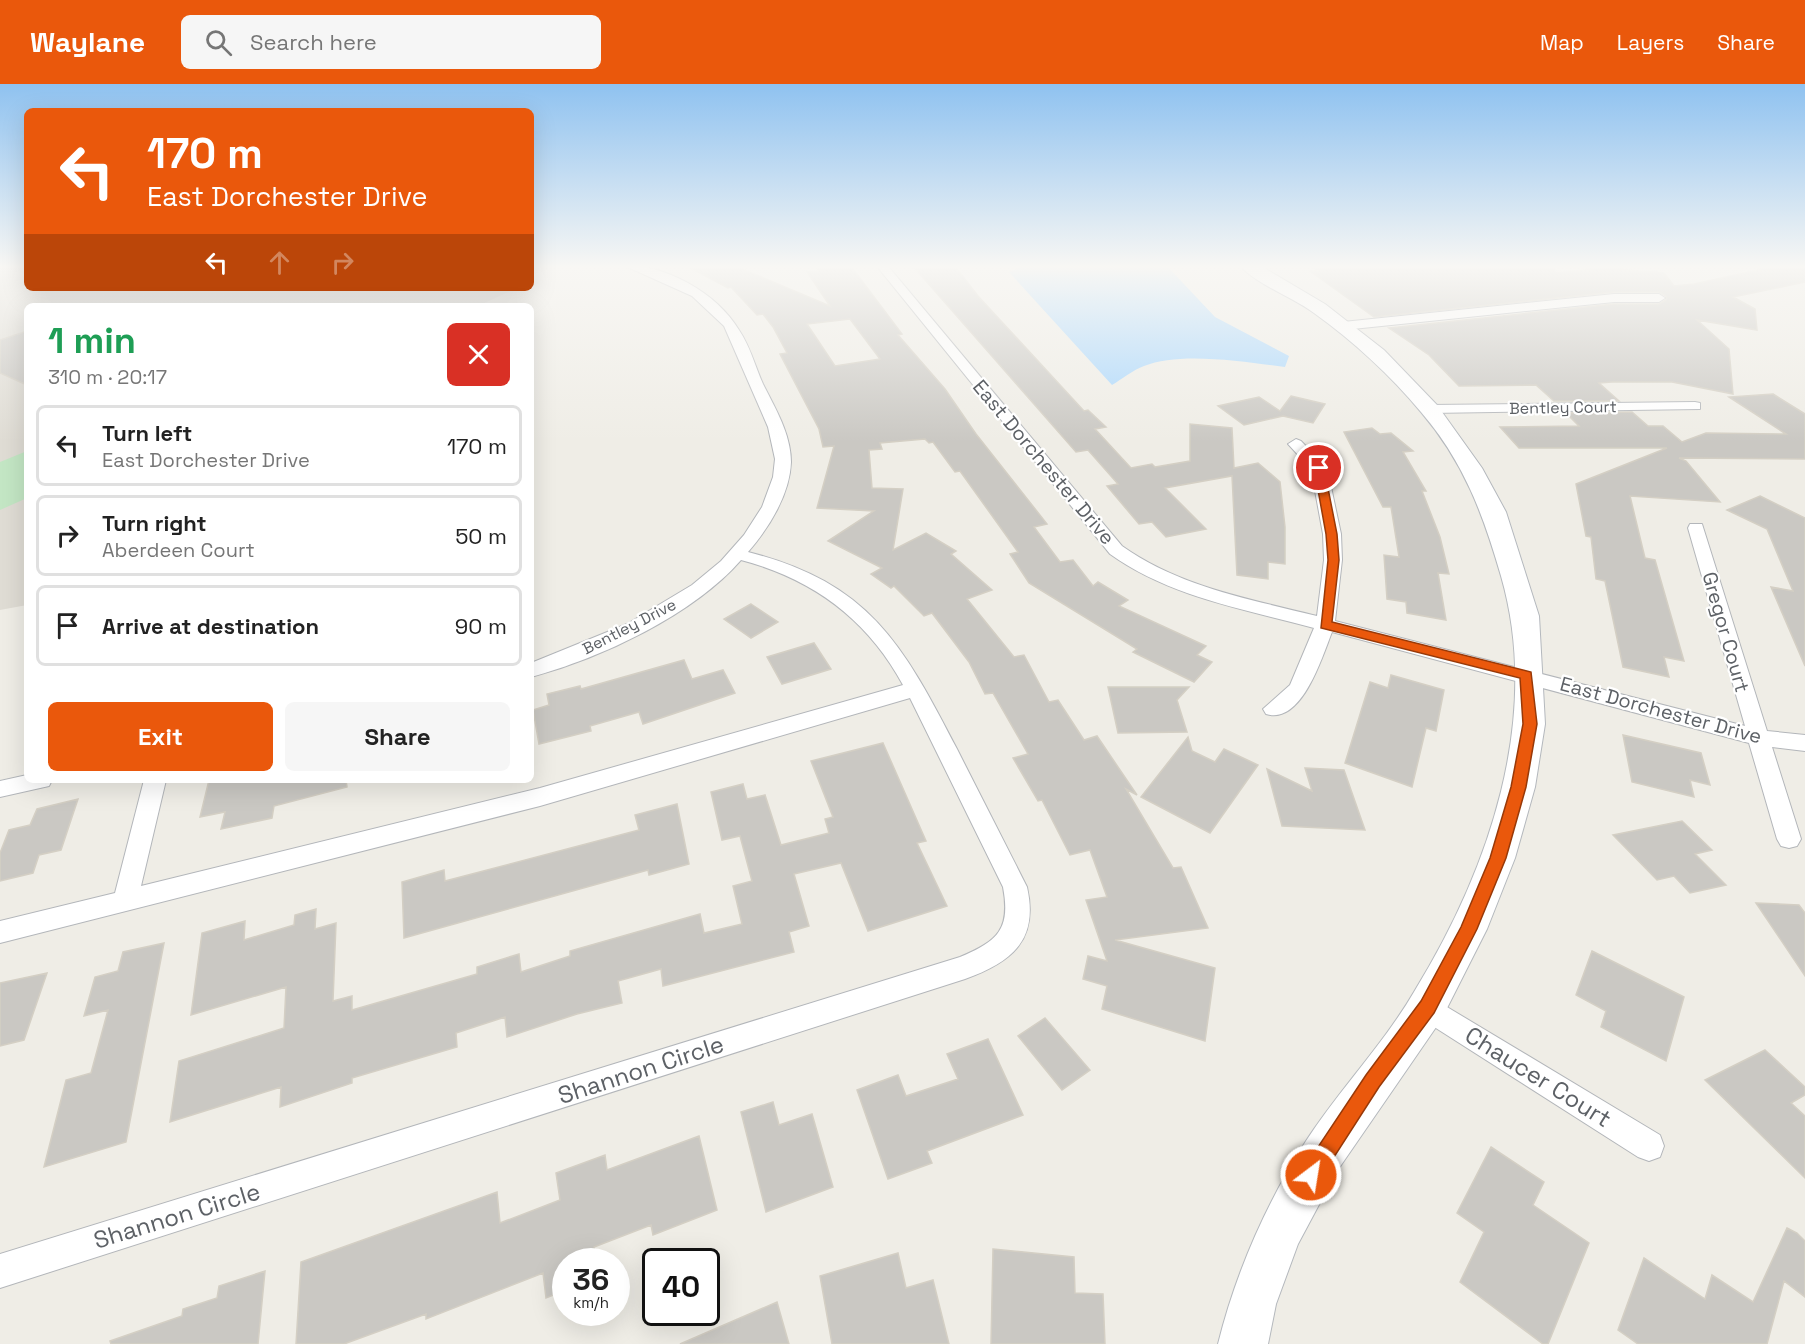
<!DOCTYPE html>
<meta charset="utf-8">
<style>
:root{--surface:#fff;--page:#f6f6f6;--text:#222;--muted:#767676;--line:#e0e0e0;--accent:#ea580c}
body{margin:0;font-family:"Space Grotesk",sans-serif;background:var(--page);color:var(--text);height:100vh;display:flex;flex-direction:column;font-size:22px;white-space:nowrap}
*{box-sizing:border-box;margin:0}
p{font-size:20px;color:var(--muted)}
.icon{flex:none;width:33px;height:33px;fill:none;stroke:currentColor;stroke-width:2;stroke-linecap:round;stroke-linejoin:round}
.map{position:relative;flex:1;overflow:hidden}
.drawer{position:absolute;left:24px;top:219px;width:510px;height:480px;display:flex;flex-direction:column;background:var(--surface);border-radius:9px;box-shadow:0 6px 24px #0002}
.drawer>*{flex:none}
.top-card{position:absolute;left:24px;top:24px;width:510px;height:183px;border-radius:9px;box-shadow:0 6px 24px #0002;background:#ea580c;color:#fff;overflow:hidden}
.speed{position:absolute;left:552px;top:1164px;display:flex;gap:12px;font-size:30px;font-weight:700;text-align:center}
.speed>*{display:grid;place-content:center;width:78px;height:78px;border-radius:50%;background:var(--surface);box-shadow:0 6px 24px #0002;line-height:1}
.speed small{font-size:15px;font-weight:400}
.speed .limit{border:3px solid #111;border-radius:9px;background:#fff;color:#111}
.pin{position:absolute;display:grid;place-items:center;width:51px;height:51px;color:#fff;margin:-26px;border:3px solid #fff;border-radius:50%;box-shadow:0 2px 6px #0007}
.me{position:absolute;width:66px;margin:-33px;rotate:31deg;stroke-linejoin:round;filter:drop-shadow(0 0 4px #0008)}
.turn{display:flex;align-items:center;gap:21px;height:126px;padding:0 24px;font-size:27px}
.turn .icon{width:78px;height:78px;stroke-width:2.5}
.turn b{display:block;font-size:42px;line-height:51px}
.lanes{display:flex;align-items:center;height:57px;padding:0 24px;background:#0003;justify-content:center;gap:30px;direction:ltr}
.lanes .off{opacity:.35}
.round{display:grid;place-items:center;flex:none;width:63px;height:63px;border-radius:9px;background:var(--page)}
.overview{display:flex;align-items:center;justify-content:space-between;height:102px;padding:0 24px}
h1{font-size:36px;font-weight:700;line-height:45px;color:#1e9e55}
.button{display:flex;gap:12px;margin-top:auto;padding:12px 24px}
.button a{flex:1;height:69px;border-radius:9px;background:var(--accent);color:#fff;font-size:24px;font-weight:700;line-height:69px;text-align:center}
.button a+a{background:var(--page);color:var(--text)}
ul{padding:0;list-style:none}
li{display:flex;align-items:center;gap:18px;height:81px;margin:0 12px 9px;padding:0 12px;border:3px solid var(--line);border-radius:9px}
li div{flex:1}
li b{display:block;font-size:22px}
li em{font-style:normal}
header{display:flex;align-items:center;gap:36px;box-sizing:border-box;height:84px;padding:0 30px;background:var(--accent);color:#fff}
header strong{font-size:28px}
nav{display:flex;gap:33px;margin-inline-start:auto;font-size:21px}
.search{width:420px;height:54px;background:var(--page);display:flex;align-items:center;gap:15px;box-sizing:border-box;padding:0 21px;border-radius:9px;color:var(--muted);font-size:22px}
.map>svg:first-child{display:block}
.education{fill:#dfdcd4}
.green{fill:#c3e6c4}
.water{fill:#a9d7fd}
.building{fill:#cac8c3;stroke:#d4cfc4;stroke-width:1.5;fill-rule:evenodd}
.lines{fill:none;stroke-linecap:round;stroke-linejoin:round}
.street-casing{stroke:#b3b6ba;stroke-width:2}
.secondary-casing{stroke:#b4b8bd;stroke-width:2}
.street{fill:#fff;fill-rule:evenodd}
.secondary{fill:#fff;fill-rule:evenodd}
.route{fill:#ea580c;stroke:#983908;stroke-width:1.5}
.labels{text-anchor:middle;stroke-width:4.5;stroke-linejoin:round;paint-order:stroke}
.far-street-label{font-size:16px;fill:#5d6166;stroke:#fff}
.street-label{font-size:20px;fill:#5d6166;stroke:#fff}
.near-street-label{font-size:24px;fill:#5d6166;stroke:#fff}
</style>
<header>
<strong>Waylane</strong>
<div class="search"><svg class="icon" aria-label="search" viewBox="0 0 24 24"><circle cx="10" cy="10" r="6"/><path d="M15 15l6 6"/></svg>Search here</div>
<nav><a>Map</a><a>Layers</a><a>Share</a></nav>
</header>
<div class="map">
<svg width="1805" height="1260" viewBox="0 0 1805 1260">
<rect width="100%" height="100%" fill="#efede6"/>
<path class="education" d="M0,181H27V204H517L478,222H27V521L0,526Z"/>
<path class="green" d="M27,367V414L0,426V378Z"/>
<path class="water" d="M1026,181H1166L1215,233L1289,272L1285,283C1246,278 1180,267 1144,282C1133,286 1122,295 1112,301L1009,188Z"/>
<path class="building" d="M685,181H733L830,222L807,188L818,187L815,181H850L902,250L898,251L945,305L976,350L1047,440L1034,443L1060,478L1073,476L1093,502L1098,498L1128,516L1119,522L1206,562L1197,571L1212,578L1194,598L1133,568L1137,565L1029,499L1010,470L1018,468L960,387L955,388L933,358L929,359L925,355L880,359L882,365L869,366L872,404L903,405L893,466L926,449L956,467L951,470L992,506L967,515L1014,573L1024,571L1049,618L1058,616L1084,656L1097,652L1137,711L1126,705L1173,784L1181,783L1208,844L1115,856L1215,884L1205,957L1102,925L1107,902L1083,895L1088,872L1107,877L1086,816L1107,813L1090,766L1070,771L1042,716L1038,717L1013,674L1028,670L993,609L985,610L969,578L932,529L924,532L894,502L891,504L871,490L882,484L828,457L874,427L817,424L834,362L823,363L819,345L780,270L787,269L773,243L763,230L757,231L731,203L728,204ZM850,235L880,275L835,282L807,240Z
M912,181H954L978,212L1084,327L1088,326L1106,343L1095,345L1131,384L1152,380L1155,383L1190,377V340L1232,344L1234,384L1258,379L1280,398L1285,443V480L1268,478V495L1237,491L1232,392L1165,404L1206,445L1166,453L1152,438L1139,440L1107,402L1118,400L1088,366L1076,368Z
M1308,181H1554L1555,189L1604,184L1664,189L1674,202L1694,200L1781,181H1805V198L1733,213L1755,225L1757,246L1697,236L1729,265L1733,310L1672,298H1612L1599,299L1619,317H1554L1536,301L1459,302L1429,271L1389,244L1614,220H1659L1666,216V212L1659,208H1614L1374,233L1310,187L1317,186Z
M27,247V301L0,289V256Z
M1773,310L1805,330V375L1679,374L1686,377L1720,418L1630,412L1645,474L1655,476L1684,577L1664,573L1669,593L1623,583L1605,497L1596,495L1591,453L1586,452L1576,400L1667,364H1519L1500,343L1579,342L1566,329L1632,328L1648,342H1663L1682,358L1706,349L1786,350L1729,313Z
M1291,312L1325,320L1313,339L1283,332L1244,341L1218,322L1259,313L1280,327Z
M1372,344L1380,350L1391,349L1413,367L1403,368L1426,407H1422L1440,453L1449,490L1438,489L1446,536L1407,529L1406,518L1387,515L1384,471L1399,473L1391,423H1383L1344,348Z
M1760,412L1805,434V582L1771,503L1793,507L1767,445L1727,426Z
M751,520L778,538L751,554L724,535Z
M814,559L831,585L782,600L767,573Z
M684,576L692,595L723,586L735,609L643,640L639,628L590,642L591,647L539,660L533,626L549,621L547,610L580,602L581,605Z
M1391,591L1444,606L1436,647L1426,644L1412,703L1345,679L1370,598L1388,604Z
M1108,603H1189L1177,616L1187,648L1118,649Z
M1623,651L1701,669L1710,701L1690,696L1694,713L1632,698Z
M1188,653L1192,667L1215,678L1224,665L1258,681L1210,749L1141,713Z
M883,659L926,757L917,759L947,822L868,847L841,779L794,790L809,842L789,848L794,868L663,902L661,885L618,897L622,919L577,930L507,953L505,933L456,949L457,963L352,994V999L280,1023L281,1003L170,1038L179,977L284,944L286,903L191,931L202,849L245,837L244,856L294,841L295,831L316,825L315,845L336,839L333,917L352,912V926L477,890V883L519,870L521,888L570,872V867L700,830L704,849L742,840L733,802L752,797L740,752L722,756L711,708L743,700L747,715L765,711L781,761L829,749L825,735L833,733L811,677Z
M1305,684L1344,686L1365,746L1282,742L1267,685L1312,707Z
M209,696H346L347,703L274,722L272,734L221,745L225,728L200,733Z
M78,715L61,766L39,771L33,789L0,797V769L9,746L30,741L37,725Z
M677,720L689,780L649,791L648,786L404,854L402,798L444,786L445,797L639,746L635,731Z
M1682,737L1712,766L1695,770L1726,801L1690,809L1674,792L1657,796L1613,751Z
M1756,819L1799,821L1805,829V892Z
M164,859L126,1058L44,1083L66,996L91,989L108,926L84,932L95,893L118,887L123,868Z
M1592,867L1684,913L1666,977L1601,943L1606,927L1576,911Z
M47,889L24,956L0,962V899Z
M1045,934L1090,986L1062,1006L1018,952Z
M988,955L1023,1031L927,1067L932,1079L888,1095L857,1006L898,991L906,1012L958,995L947,970Z
M1765,966L1805,1003V1011L1791,1019L1805,1032V1094L1705,996Z
M773,1018L779,1041L812,1030L833,1103L766,1128L741,1028Z
M699,1052L717,1126L653,1151L651,1141L594,1163L596,1178H566V1206L546,1214L543,1189L426,1235V1230L344,1260H296L301,1178L497,1108L500,1139L560,1116L556,1089L605,1071L607,1086Z
M1491,1063L1544,1098L1533,1121L1589,1159L1548,1260H1543L1460,1198L1484,1148L1457,1129Z
M1787,1144L1797,1149L1805,1157V1213L1784,1197L1767,1260H1638L1618,1246L1644,1174L1705,1215L1712,1191L1753,1218Z
M993,1165L1074,1173L1075,1209L1103,1210L1105,1260H991Z
M898,1169L906,1204L933,1196L949,1260H832L820,1192Z
M265,1187L258,1260H111L110,1257L182,1232L183,1225L217,1214L219,1202Z
M777,1218L789,1260H680Z"/>
<g class="lines">
<defs>
<path id="street" d="M623,181C666,181 716,208 739,246C750,262 755,282 763,300C775,324 791,350 791,378C790,410 769,444 748,468C870,499 903,561 957,665C980,711 1004,757 1027,803C1039,856 1012,878 965,895L0,1204V1170L960,873C998,857 1011,845 1003,803L910,614L540,722L0,859V837L115,809L144,696H166L141,802L540,704L903,601C868,536 813,495 741,476C693,531 601,574 531,593V579L627,540L692,501L721,477L744,451L762,423L773,393L775,375L768,343L724,242L692,212Z
M876,181H887L1122,462C1180,503 1249,515 1317,532L1324,476L1323,450L1311,385L1288,360L1296,355L1301,357L1327,384L1341,450L1342,476L1335,537L1745,642L1688,444L1690,440H1702L1767,647L1805,651V667L1772,663L1801,755L1797,762L1789,764L1781,762L1777,755L1749,659L1332,548C1322,573 1302,641 1266,630L1263,625L1290,601L1314,544C1244,525 1170,513 1110,470Z
M1614,210H1659L1665,214L1659,218H1614L1343,246L1337,242L1343,238Z
M1695,318L1700,319V325L1430,329L1423,325L1430,321Z
M27,691V696H52L49,702L0,713V697Z
M1427,911L1660,1051L1664,1062L1660,1073L1649,1077L1638,1073L1417,932L1413,923L1417,914Z"/>
<path id="secondary" d="M1239,181H1259L1325,220L1384,266L1437,321L1482,384L1506,428L1539,532L1545,640L1535,703L1515,774L1487,845L1441,936L1337,1087L1298,1160L1276,1220L1268,1260H1218C1236,1188 1266,1120 1306,1057C1339,1006 1383,961 1414,908C1489,786 1542,634 1501,492C1483,430 1464,378 1421,328C1390,291 1353,257 1314,229C1291,212 1259,202 1239,181Z"/>
</defs>
<use href="#street" class="street-casing"/>
<use href="#secondary" class="secondary-casing"/>
<use href="#street" class="street"/>
<use href="#secondary" class="secondary"/>
</g>
<linearGradient id="sky" x2="0" y2="1"><stop stop-color="#8fc2f0"/><stop offset="0.51" stop-color="#f8f7f4"/><stop offset="1" stop-color="#f8f7f4" stop-opacity="0"/></linearGradient>
<rect width="1805" height="358" fill="url(#sky)"/>
<path class="route" d="M1319,381L1324,384L1337,450L1339,476L1332,538L1531,588L1537,640L1526,703L1506,774L1477,845L1434,929L1379,1003L1318,1098L1311,1101L1304,1098L1301,1091L1304,1084L1366,991L1421,917L1461,843L1490,774L1511,703L1523,640L1520,594L1321,544L1328,476L1326,450L1314,384Z"/>
<g class="labels">
<g class="far-street-label">
<text transform="translate(1563 323) rotate(-1)" y="6">Bentley Court</text>
<text transform="translate(629 542) rotate(-27)" y="6">Bentley Drive</text>
</g>
<g class="street-label">
<text transform="translate(1044 378) rotate(50)" y="7">East Dorchester Drive</text>
<text transform="translate(1726 548) rotate(74)" y="7">Gregor Court</text>
<text transform="translate(1661 626) rotate(15)" y="7">East Dorchester Drive</text>
</g>
<g class="near-street-label">
<text transform="translate(641 986) rotate(-18)" y="8">Shannon Circle</text>
<text transform="translate(1538 993) rotate(32)" y="8">Chaucer Court</text>
<text transform="translate(177 1132) rotate(-17)" y="8">Shannon Circle</text>
</g>
</g>
</svg>
<div class="speed"><div>36<small>km/h</small></div><div class="limit">40</div></div>
<div class="pin" style="left:1319px;top:384px;background:#d93025"><svg class="icon" aria-label="arrive" viewBox="0 0 24 24"><path d="M6 21V4h12l-3 4 3 4H6"/></svg></div>
<svg class="me" style="left:1311px;top:1091px" viewBox="-20 -20 40 40"><circle r="17" fill="#ea580c" stroke="#fff" stroke-width="3"/><path d="M0-11L8 9 0 5-8 9z" fill="#fff"/></svg>
<div class="top-card">
<div class="turn"><svg class="icon" aria-label="left" viewBox="0 0 24 24"><path d="M17 20v-9H6M10 6l-5 5 5 5"/></svg><div><b>170 m</b>East Dorchester Drive</div></div>
<div class="lanes"><svg class="icon" aria-label="left" viewBox="0 0 24 24"><path d="M17 20v-9H6M10 6l-5 5 5 5"/></svg><svg class="icon off" aria-label="ahead" viewBox="0 0 24 24"><path d="M12 20V5M6 11l6-6 6 6"/></svg><svg class="icon off" aria-label="right" viewBox="0 0 24 24"><path d="M7 20v-9h11M14 6l5 5-5 5"/></svg></div>
</div>
<section class="drawer">
<div class="overview"><div><h1>1 min</h1><p>310 m · 20:17</p></div><a class="round" style="background:#d93025;color:#fff"><svg class="icon" aria-label="close" viewBox="0 0 24 24"><path d="M6 6l12 12M18 6L6 18"/></svg></a></div>
<ul>
<li><svg class="icon" aria-label="left" viewBox="0 0 24 24"><path d="M17 20v-9H6M10 6l-5 5 5 5"/></svg><div><b>Turn left</b><p>East Dorchester Drive</p></div><em>170 m</em></li>
<li><svg class="icon" aria-label="right" viewBox="0 0 24 24"><path d="M7 20v-9h11M14 6l5 5-5 5"/></svg><div><b>Turn right</b><p>Aberdeen Court</p></div><em>50 m</em></li>
<li><svg class="icon" aria-label="arrive" viewBox="0 0 24 24"><path d="M6 21V4h12l-3 4 3 4H6"/></svg><div><b>Arrive at destination</b></div><em>90 m</em></li>
</ul>
<div class="button"><a>Exit</a><a>Share</a></div>
</section>
</div>
